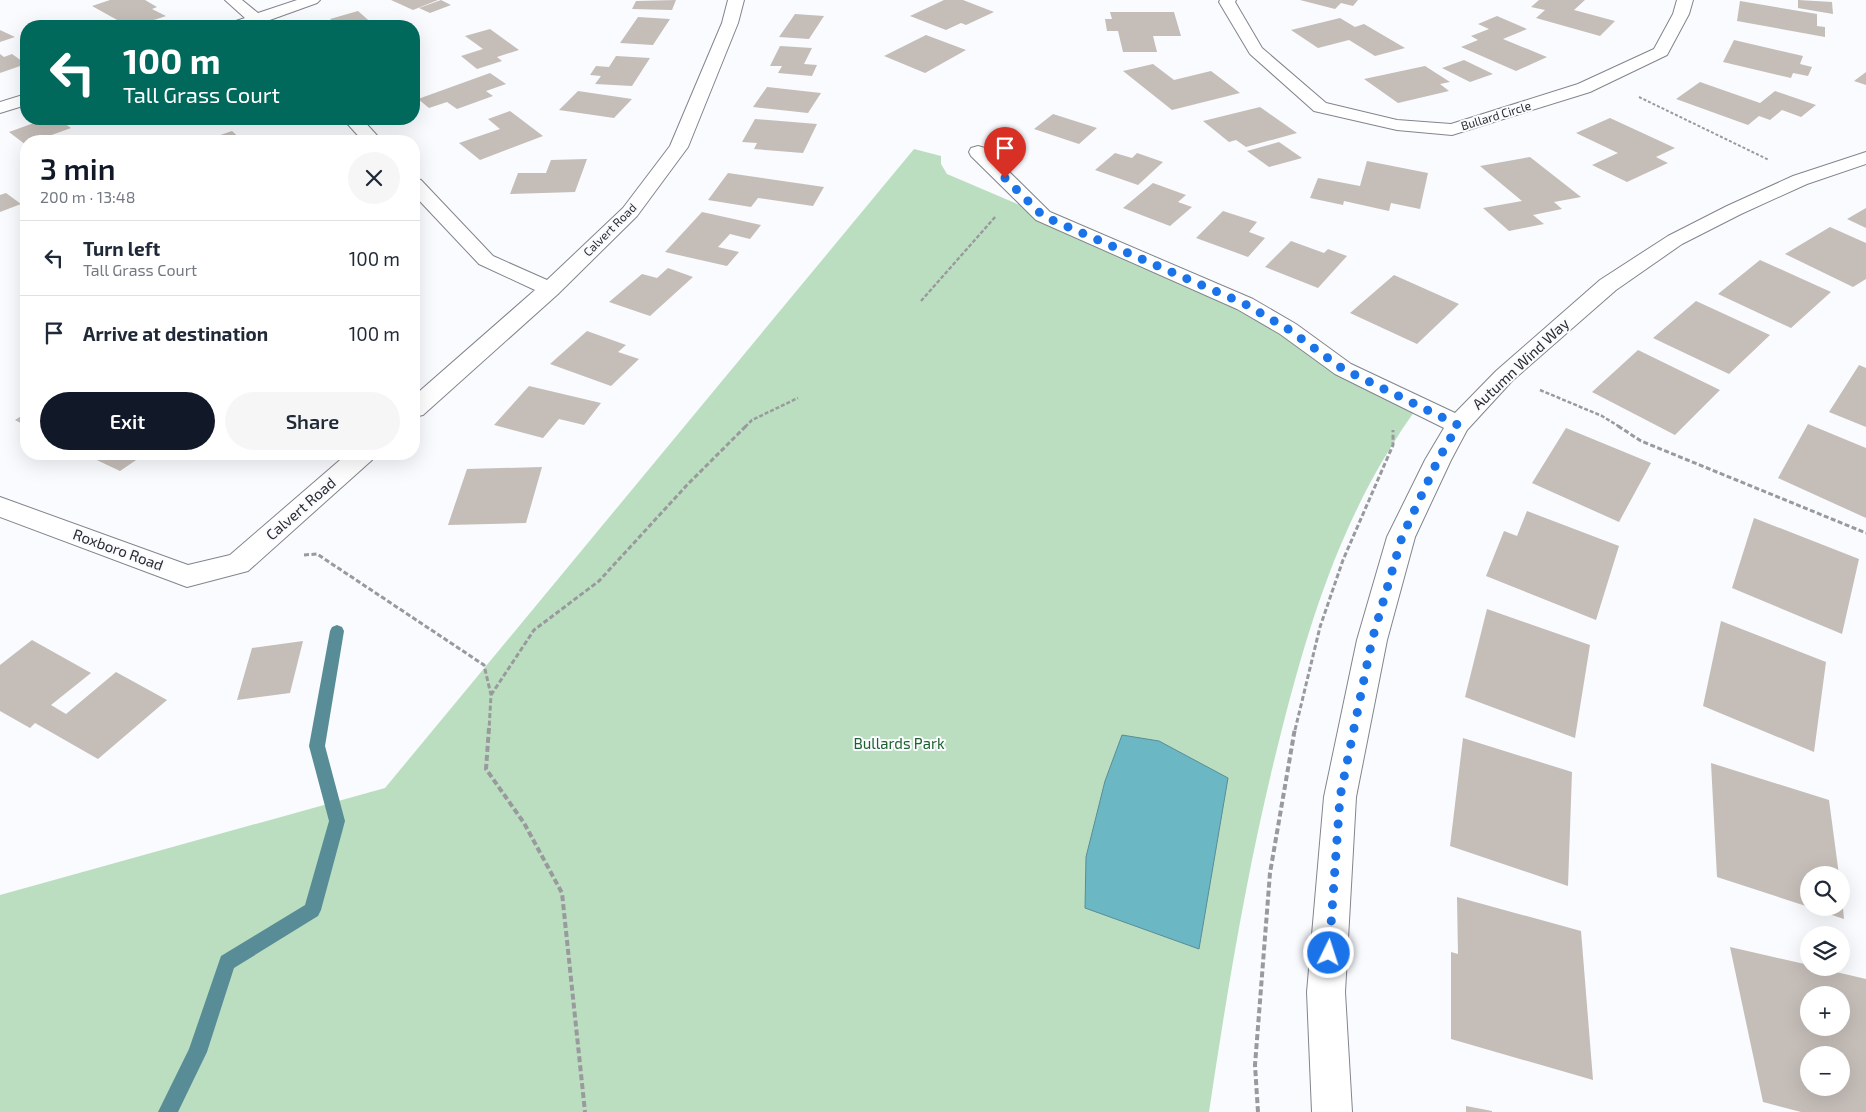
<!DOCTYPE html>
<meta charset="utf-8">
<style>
:root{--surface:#fff;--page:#f6f6f7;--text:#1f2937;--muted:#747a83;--line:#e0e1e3;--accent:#111827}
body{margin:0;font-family:"Exo 2",sans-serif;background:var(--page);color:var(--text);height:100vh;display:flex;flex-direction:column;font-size:19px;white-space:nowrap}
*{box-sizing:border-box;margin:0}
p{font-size:16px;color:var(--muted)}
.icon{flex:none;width:28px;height:28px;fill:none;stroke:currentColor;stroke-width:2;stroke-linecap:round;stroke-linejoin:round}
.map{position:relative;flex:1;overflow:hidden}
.sheet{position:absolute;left:20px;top:135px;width:400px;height:325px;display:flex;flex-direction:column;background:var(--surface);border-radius:20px;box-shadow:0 5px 20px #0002}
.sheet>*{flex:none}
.hud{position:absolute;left:20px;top:20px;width:400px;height:105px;border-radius:20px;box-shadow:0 5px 20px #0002;background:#00695c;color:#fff;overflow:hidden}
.tools{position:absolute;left:1800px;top:866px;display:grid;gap:10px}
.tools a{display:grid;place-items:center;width:50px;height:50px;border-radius:50%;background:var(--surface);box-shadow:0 5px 20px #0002;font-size:25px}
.pin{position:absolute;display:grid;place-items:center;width:42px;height:42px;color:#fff;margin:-51px -21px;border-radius:50% 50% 50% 0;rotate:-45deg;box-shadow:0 0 5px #0007}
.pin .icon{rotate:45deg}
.me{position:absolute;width:55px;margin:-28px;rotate:4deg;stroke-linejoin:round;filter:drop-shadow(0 0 4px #0008)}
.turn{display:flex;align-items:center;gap:18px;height:105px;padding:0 20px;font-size:22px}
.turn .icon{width:65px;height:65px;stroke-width:2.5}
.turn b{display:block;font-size:35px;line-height:42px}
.round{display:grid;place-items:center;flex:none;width:52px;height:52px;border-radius:26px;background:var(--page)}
.head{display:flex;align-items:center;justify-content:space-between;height:85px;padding:0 20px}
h1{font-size:30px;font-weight:600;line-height:38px;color:var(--accent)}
.action{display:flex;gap:10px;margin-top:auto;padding:10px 20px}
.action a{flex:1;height:58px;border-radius:30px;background:var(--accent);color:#fff;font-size:20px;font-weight:600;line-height:58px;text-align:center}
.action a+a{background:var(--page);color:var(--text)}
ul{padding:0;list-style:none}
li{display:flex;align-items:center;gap:15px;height:75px;padding:0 20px;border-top:1px solid var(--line)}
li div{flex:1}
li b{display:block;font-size:19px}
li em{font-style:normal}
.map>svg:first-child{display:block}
.green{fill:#bcdec0}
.water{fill:#6bb7c3;stroke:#588d97}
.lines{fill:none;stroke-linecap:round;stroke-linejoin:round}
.stream{fill:#588d97;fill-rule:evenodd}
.building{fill:#c5bdb8;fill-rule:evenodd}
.minor-casing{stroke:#81858c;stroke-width:2}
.path-far3{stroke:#999a9d;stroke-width:2;stroke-dasharray:3 2;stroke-linecap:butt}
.path-far2{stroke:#999a9d;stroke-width:2.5;stroke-dasharray:4 2;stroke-linecap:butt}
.path-far1{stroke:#999a9d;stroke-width:3;stroke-dasharray:5 2.5;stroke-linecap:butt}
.path{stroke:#999a9d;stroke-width:4;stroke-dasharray:6 3;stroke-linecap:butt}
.minor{fill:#fff;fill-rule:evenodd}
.route{stroke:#1a73e8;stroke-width:9;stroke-dasharray:0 16.2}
.labels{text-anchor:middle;stroke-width:4;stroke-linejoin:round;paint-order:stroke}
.far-street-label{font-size:12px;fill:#2b2c2f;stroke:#f9fbfe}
.street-label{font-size:15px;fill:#2b2c2f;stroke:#f9fbfe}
.park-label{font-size:15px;fill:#1d612d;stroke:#f9fbfe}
</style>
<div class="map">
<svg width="1866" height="1112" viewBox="0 0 1866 1112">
<rect width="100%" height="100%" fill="#f9fbfe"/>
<path class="green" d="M914,149L941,156V164L947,174L1232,295L1306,341L1422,401C1346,504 1312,611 1281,733C1249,858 1228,985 1209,1112H0V895L385,788Z"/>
<path class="water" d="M1122,735L1159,741L1228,778L1199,949L1085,908L1086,857L1105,781Z"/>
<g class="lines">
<path class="stream" d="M337,625L342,627L344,631L325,746L345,821L321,910L318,916L234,968L207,1052L178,1112H158L189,1049L221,956L305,905L329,821L309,746L330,631L332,627Z"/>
</g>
<path class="building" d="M110,0H145L157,7L152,9L166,16L136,26H128L92,6Z
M391,0H438L413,10Z
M441,0L451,5L430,13L419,8Z
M676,0L672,10L632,9L636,1Z
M944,0H963L994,12L966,25L961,23L946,30L910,16Z
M1300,0H1358L1353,6L1341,3L1335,9Z
M1539,0H1585L1574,10L1615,21L1600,36L1536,18L1545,10L1531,7Z
M1798,0L1832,2L1833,14L1798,8Z
M1740,1L1817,14V26L1825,27V37L1737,21Z
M358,11L375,26H338L330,19Z
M1110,12H1174L1181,36H1153L1157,52H1123L1118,31H1107L1105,19H1112Z
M795,14L824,16L809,39L779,37Z
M1497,16L1527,29L1503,39L1547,57L1516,71L1461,47L1478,40L1471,36L1489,29L1478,24Z
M638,17L670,19L653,45L620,43Z
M1340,18L1355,27L1364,24L1405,48L1375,56L1349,40L1318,48L1291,30Z
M490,29L519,50L497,57L502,61L477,69L461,56L483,49L465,36Z
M0,30L15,37L0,42Z
M926,35L966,50L925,73L884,56Z
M1734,40L1803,56L1800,64L1812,67L1808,76L1793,73L1791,78L1723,62Z
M780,46L812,48L804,64L817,65L812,76L778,73L782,66H770Z
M0,54L4,57L12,54L26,64L0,73Z
M616,56L650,58L632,86L595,84L601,76L590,75L596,66L609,67Z
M1464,60L1493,74L1470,82L1442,68Z
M1153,64L1174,80L1211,71L1240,93L1172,110L1123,71Z
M1425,66L1450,82L1440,84L1449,91L1398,103L1364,79Z
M1866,72V85L1854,81Z
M490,73L506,84L486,91L493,96L457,109L447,102L429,108L418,99Z
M1700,82L1760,103L1775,91L1816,105L1801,117L1782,110L1770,120L1759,116L1748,125L1676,99Z
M767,87L821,93L808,113L753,107Z
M578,91L632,99L614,118L559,110Z
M1260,107L1297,133L1246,147L1236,140L1229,142L1203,121Z
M510,111L543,136L480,160L459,143L500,129L488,119Z
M1053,114L1097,128L1079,144L1034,129Z
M1610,118L1675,148L1656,157L1668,163L1627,182L1592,165L1618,153L1576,133Z
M45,119H58L71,128L35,141H26V145L9,132Z
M755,119L817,124L803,153L754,149L757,143L742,142Z
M232,131L243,141H203Z
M1279,142L1302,158L1269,167L1247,151Z
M1115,153L1132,158L1137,153L1163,162L1138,185L1095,170Z
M1530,157L1581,197L1554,202L1562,209L1533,215L1544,224L1509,231L1483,208L1522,201L1480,166Z
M587,159L575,192L510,194L518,173H546L551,160Z
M1367,161L1428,173L1420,209L1391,203L1389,211L1344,201L1343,205L1310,198L1318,178L1360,186Z
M728,173L824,187L813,206L758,198L751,207L708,200Z
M1153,183L1186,195L1178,202L1192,207L1170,226L1123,208Z
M6,193L21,204L0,212V195Z
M1866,208V228L1847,219Z
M1223,211L1257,222L1249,232L1265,238L1248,257L1196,238Z
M702,212L761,225L750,239L730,234L718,247L739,252L727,266L665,252Z
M1830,227L1866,243V279L1853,287L1785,254Z
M1291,241L1324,253L1328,249L1347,256L1318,288L1265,267Z
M1760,260L1831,292L1791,328L1718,294Z
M668,268L693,277L650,316L609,302L642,274L657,278Z
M1394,275L1459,304L1417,344L1350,313Z
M1696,301L1770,335L1729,374L1653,338Z
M587,331L626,345L618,352L639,359L611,386L550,364Z
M1638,350L1720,390L1675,435L1592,392Z
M1859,365L1866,368V427L1829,412Z
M529,386L601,403L584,425L559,419L543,438L494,425Z
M26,413V426L15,420Z
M1808,424L1866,448V518L1778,478Z
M1566,428L1651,463L1619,522L1532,483Z
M84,454H145L120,471Z
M542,467L526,523L448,525L467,469Z
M1527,511L1619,546L1596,620L1486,576L1504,531L1517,536Z
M1754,518L1859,559L1842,634L1732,588Z
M1487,609L1590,645L1575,738L1465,697Z
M1721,621L1826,662L1814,752L1703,706Z
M32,640L91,673L51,705L66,714L116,672L167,700L98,759L35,723L30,728L0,711V665Z
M303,641L290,693L237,700L252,648Z
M1463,738L1572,772L1568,886L1450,846Z
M1711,763L1829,800L1839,875H1809V907L1717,877Z
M1457,897L1581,931L1593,1080L1451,1039V952L1458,954Z
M1811,908H1843L1844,919Z
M1730,947L1809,965V968H1819L1866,979V1112H1801L1763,1102ZM1809,995H1841V1028H1809ZM1809,1055H1841V1088H1809Z
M1466,1106L1492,1111V1112H1466Z"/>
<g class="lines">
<defs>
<path id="minor" d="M225,0H242L258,13L297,0H320L317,3L267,21L272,26H228L230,23L245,18Z
M728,0H744L738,23L688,147L637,216L558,294L423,415L414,417V396L535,290L479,264L414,195V178L421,180L493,256L547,280L623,208L670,146L722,23Z
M1220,0H1236L1235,2L1262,48L1326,103L1397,120L1451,124L1578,84L1654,49L1673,14L1677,0H1693L1689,14L1667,55L1590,92L1452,135L1397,130L1314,111L1250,54L1219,2Z
M26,94V105L0,113V102Z
M343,119H362L382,141H363Z
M978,146L985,148L1050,212L1253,299L1296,324L1351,364L1455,413L1496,371L1600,280L1668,236L1727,206L1793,176L1866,152V164L1807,184L1741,214L1682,244L1616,290L1512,381L1467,430L1451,460L1415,537L1387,640L1356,797L1345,992L1352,1112H1312L1307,992L1324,797L1357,640L1387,537L1425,460L1444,428L1335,374L1280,334L1237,309L1036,220L971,156L969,152L971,148Z
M347,454H376L372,460L248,571L187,587L0,517V497L188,565L230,555Z"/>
</defs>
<use href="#minor" class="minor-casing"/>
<path class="path-far3" d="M1639,97L1769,160"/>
<path class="path-far2" d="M921,301L996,216
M1540,390L1602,416L1620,427
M745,427L752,420L798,398"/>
<path class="path-far1" d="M1618,426L1641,441L1866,533
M304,555L317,554L484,665L491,695L489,730
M491,695L534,630L599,581L687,485L746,426
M1295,730L1320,627L1343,560L1393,445V430"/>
<path class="path" d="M489,728L486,769L524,823L562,893L585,1112
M1258,1112L1255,1065L1270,873L1295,728"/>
<use href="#minor" class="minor"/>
</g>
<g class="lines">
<path class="route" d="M1005,178L1043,216L1245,304L1288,329L1343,369L1458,425L1438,460L1402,537L1372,640L1340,797L1329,953"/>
</g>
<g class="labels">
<g class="far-street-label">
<text transform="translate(1496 116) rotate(-17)" y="4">Bullard Circle</text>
<text transform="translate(610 230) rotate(-45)" y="4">Calvert Road</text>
</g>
<g class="street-label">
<text transform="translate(1521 364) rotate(-43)" y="5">Autumn Wind Way</text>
<text transform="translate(301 509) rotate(-41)" y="5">Calvert Road</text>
<text transform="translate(118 550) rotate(20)" y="5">Roxboro Road</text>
</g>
<g class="park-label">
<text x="899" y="749">Bullards Park</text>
</g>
</g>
</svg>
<div class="tools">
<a><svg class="icon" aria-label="search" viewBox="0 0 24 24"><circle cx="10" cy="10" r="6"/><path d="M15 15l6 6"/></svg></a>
<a><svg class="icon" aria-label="layers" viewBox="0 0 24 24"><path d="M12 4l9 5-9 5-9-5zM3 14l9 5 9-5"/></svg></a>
<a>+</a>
<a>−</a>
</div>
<div class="pin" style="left:1005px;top:178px;background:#d93025"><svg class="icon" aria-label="arrive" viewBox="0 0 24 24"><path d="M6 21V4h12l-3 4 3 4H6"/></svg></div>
<svg class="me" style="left:1329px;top:953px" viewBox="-20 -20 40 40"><circle r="17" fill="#1a73e8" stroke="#fff" stroke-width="3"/><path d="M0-11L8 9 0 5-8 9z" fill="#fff"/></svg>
<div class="hud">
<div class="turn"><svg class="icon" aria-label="left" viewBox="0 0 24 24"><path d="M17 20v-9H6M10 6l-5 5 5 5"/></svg><div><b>100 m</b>Tall Grass Court</div></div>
</div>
<section class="sheet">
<div class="head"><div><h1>3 min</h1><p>200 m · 13:48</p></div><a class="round"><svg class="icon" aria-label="close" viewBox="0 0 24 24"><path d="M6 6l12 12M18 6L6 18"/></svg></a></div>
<ul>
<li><svg class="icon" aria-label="left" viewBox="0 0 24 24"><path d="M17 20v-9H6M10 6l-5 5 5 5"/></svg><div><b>Turn left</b><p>Tall Grass Court</p></div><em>100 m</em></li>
<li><svg class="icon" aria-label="arrive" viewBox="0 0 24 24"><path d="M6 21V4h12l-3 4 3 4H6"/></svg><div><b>Arrive at destination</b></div><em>100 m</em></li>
</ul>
<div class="action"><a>Exit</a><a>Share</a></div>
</section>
</div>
